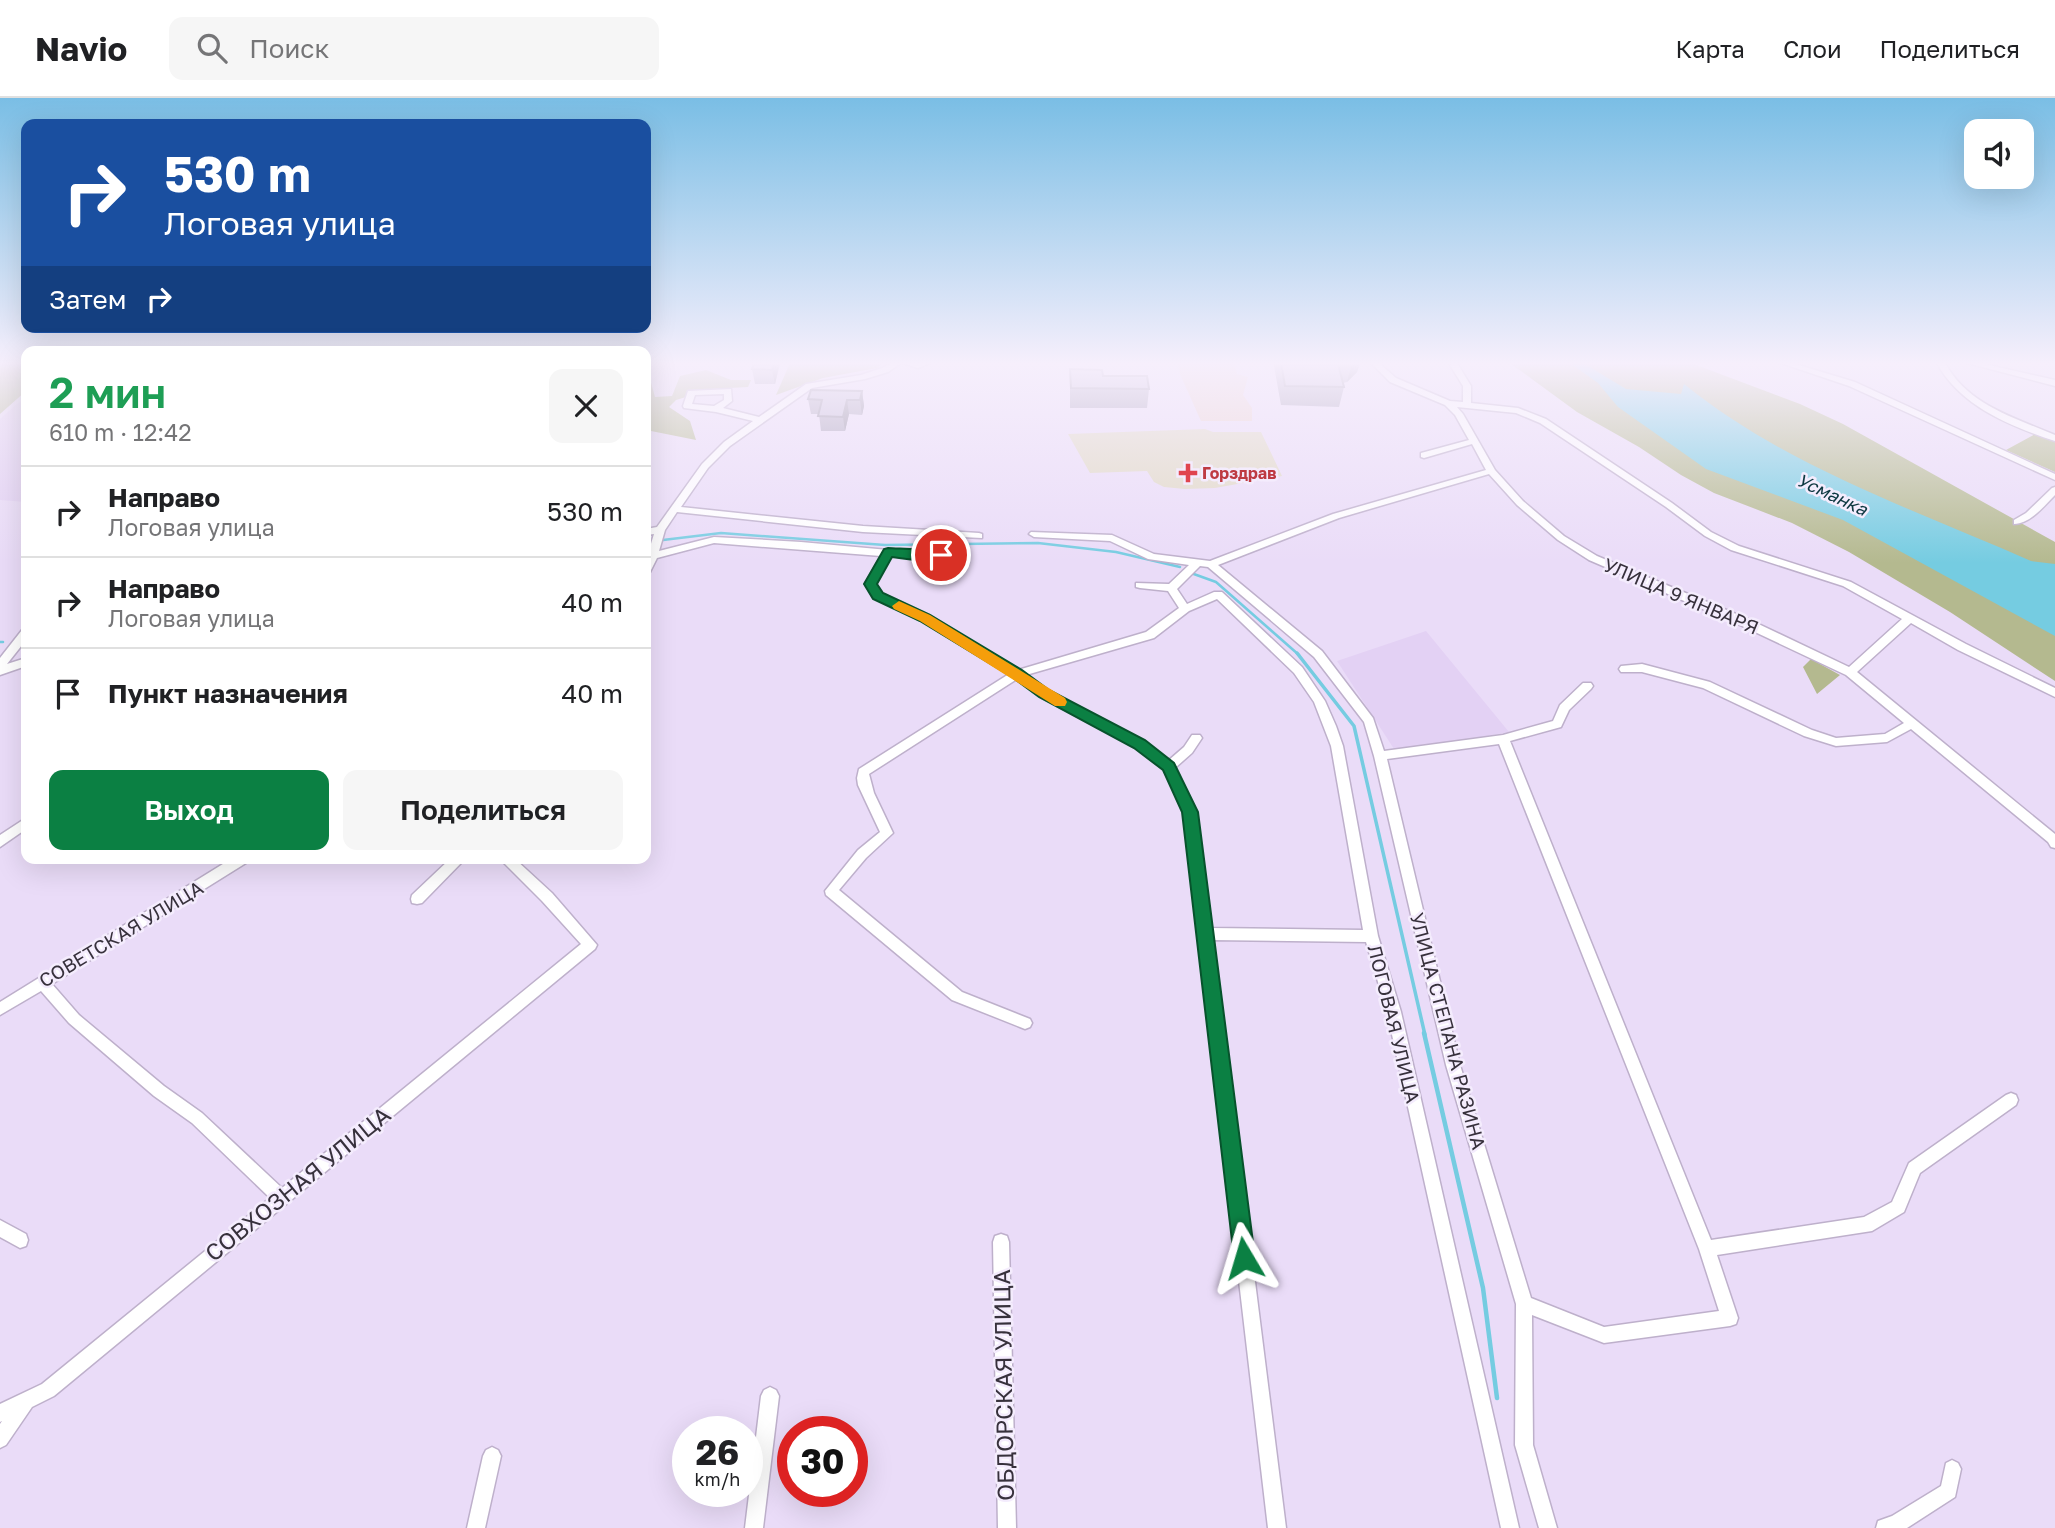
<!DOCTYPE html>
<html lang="ru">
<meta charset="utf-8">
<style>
:root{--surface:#fff;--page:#f6f6f6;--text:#202124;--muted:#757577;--line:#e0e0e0;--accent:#0b8043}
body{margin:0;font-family:"Golos Text",sans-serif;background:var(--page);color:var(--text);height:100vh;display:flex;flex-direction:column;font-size:26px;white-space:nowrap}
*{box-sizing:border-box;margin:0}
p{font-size:23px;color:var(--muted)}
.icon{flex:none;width:38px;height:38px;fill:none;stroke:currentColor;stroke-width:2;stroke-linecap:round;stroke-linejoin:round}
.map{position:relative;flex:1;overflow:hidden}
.side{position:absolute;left:21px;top:248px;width:630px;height:518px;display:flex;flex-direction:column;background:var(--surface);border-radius:14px;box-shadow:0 7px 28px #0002}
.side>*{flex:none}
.guide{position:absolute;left:21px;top:21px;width:630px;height:214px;border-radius:14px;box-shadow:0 7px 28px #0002;background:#1a4fa0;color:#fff;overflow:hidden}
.buttons{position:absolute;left:1964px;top:21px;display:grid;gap:14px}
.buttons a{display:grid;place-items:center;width:70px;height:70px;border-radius:14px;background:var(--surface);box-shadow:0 7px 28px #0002;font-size:35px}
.speed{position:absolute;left:672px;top:1318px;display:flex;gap:14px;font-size:35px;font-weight:700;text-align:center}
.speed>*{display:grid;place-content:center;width:91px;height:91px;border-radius:50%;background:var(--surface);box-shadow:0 7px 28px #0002;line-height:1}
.speed small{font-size:18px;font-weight:400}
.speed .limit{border:10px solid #d22;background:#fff;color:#111}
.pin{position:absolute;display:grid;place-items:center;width:60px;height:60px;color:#fff;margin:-30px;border:4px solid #fff;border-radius:50%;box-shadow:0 2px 7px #0007}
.me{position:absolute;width:77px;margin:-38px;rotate:353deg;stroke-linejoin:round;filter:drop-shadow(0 0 5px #0008)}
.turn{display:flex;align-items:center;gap:24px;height:147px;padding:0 28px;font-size:32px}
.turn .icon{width:91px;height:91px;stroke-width:2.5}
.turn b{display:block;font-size:49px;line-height:60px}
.then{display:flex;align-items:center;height:66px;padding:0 28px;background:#0003;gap:14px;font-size:26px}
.round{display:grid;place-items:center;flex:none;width:74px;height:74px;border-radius:14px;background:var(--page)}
.head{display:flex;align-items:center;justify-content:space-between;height:119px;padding:0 28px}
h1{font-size:42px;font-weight:600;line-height:52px;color:#1e9e55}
.cta{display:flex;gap:14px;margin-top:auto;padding:14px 28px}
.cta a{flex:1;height:80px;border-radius:14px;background:var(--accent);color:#fff;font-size:28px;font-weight:600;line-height:80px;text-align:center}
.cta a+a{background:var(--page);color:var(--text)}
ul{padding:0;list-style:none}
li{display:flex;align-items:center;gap:21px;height:91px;padding:0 28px;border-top:2px solid var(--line)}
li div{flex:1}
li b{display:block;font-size:26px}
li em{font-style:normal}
header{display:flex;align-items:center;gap:42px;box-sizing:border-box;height:98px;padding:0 35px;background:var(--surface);border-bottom:2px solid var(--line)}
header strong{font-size:33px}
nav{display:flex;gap:38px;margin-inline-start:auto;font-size:24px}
.search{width:490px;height:63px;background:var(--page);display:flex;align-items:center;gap:18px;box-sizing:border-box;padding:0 24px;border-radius:14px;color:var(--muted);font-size:26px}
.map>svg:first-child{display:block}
.commercial{fill:#ecd2ce}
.built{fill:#e3d1f4}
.education{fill:#e0d8c3}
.green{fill:#b4b98f}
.water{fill:#75cce1}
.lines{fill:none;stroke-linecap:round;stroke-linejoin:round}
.stream-far2{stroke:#75cce1;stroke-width:2.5}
.stream-far1{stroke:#75cce1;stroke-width:3.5}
.stream{stroke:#75cce1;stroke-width:4.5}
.minor-casing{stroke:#beb0cb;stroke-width:3}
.minor{fill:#fff;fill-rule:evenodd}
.wall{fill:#a39bb4}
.shaded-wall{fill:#847e92}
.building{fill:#bdb4d1;stroke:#847e92;stroke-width:2}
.route{fill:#0b8043;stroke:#07532c;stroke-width:2}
.slow{fill:#f59e0b}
.health-dot{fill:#e0444e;stroke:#f4ecfd;stroke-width:2.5}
.labels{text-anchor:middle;stroke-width:5;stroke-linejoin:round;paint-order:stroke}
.far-health-label{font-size:16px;font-weight:bold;fill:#be3a42;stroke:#f4ecfd;text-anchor:start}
.far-water-label{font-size:18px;font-style:italic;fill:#0e3841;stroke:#f4ecfd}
.street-label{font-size:19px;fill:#37313c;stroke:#f4ecfd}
.near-street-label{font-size:23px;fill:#37313c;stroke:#f4ecfd}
</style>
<header>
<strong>Navio</strong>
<div class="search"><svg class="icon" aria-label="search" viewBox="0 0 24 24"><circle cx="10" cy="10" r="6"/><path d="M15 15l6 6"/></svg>Поиск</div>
<nav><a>Карта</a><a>Слои</a><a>Поделиться</a></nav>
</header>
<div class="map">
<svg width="2055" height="1430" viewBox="0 0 2055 1430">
<rect width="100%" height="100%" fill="#eadcf8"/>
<path class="commercial" d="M1178,265H1234L1237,276L1248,279L1243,297L1252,310V323H1201L1180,276Z"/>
<path class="built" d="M26,298V404L0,402V321Z
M1426,533L1509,634L1396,654L1337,563Z"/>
<path class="education" d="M1205,331L1213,334H1261L1282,378L1215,390L1185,391L1164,389L1154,384L1147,373L1090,375L1068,336Z"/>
<path class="green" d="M0,265H26V293L0,316Z
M790,265H883L877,270L823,280L776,297Z
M1510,265H1691L1800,306L1843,326L2055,444V583L1950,514L1849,454L1792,425L1714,395L1681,377L1639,349L1577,314Z
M706,272L731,282H751L748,289L691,292L686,299L676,302L669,309L690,323L696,342L646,332V281H650L655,299L672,298L680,278Z
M2037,335L2055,344V374L2006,352Z
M1811,561L1840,577L1817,596L1803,569Z"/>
<path class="water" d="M1570,265H1583L1626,291L1681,296L1684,286C1785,368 1913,411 2031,463L2055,466V538L1843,422L1706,371L1618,309L1598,285Z"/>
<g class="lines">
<path class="stream-far2" d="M663,442L721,435L885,447L1038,445L1116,454L1180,469
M646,444H649
M1191,475L1216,484L1299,557
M0,544H3"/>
<path class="stream-far1" d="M1297,555L1354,628L1425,937"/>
<path class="stream" d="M1424,935L1483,1190L1497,1300"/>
<defs>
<path id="minor" d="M892,265H901L888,274L865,281L812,290L730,348L708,370L681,409L863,428L979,435L982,436V440L863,434L677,414L665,432L659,453L714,439L801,444L921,455L965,453V457L961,458L921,461L891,458L875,486L882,496L929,517L1018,572L1146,534L1179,510L1168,493L1140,490L1136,489V485L1169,486L1189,467L1148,461L1110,443L1034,439L1029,436L1031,434L1112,437L1154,456L1210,463L1333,416L1486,372L1472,346L1424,360L1421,359V355L1469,342L1455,317L1445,307L1390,284L1371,265H1379L1396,280L1450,303L1463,304V288L1450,267L1454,265H1457L1471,288V305L1518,310L1546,321L1672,405L1711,434L1739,448L1851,484L1966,546L2055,590V599L1958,552L1911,525L1857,574L2055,736V750L2051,749L2048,744L1911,631L1887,644L1836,648L1804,638L1703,590L1642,574H1621L1619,571L1621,568L1642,566L1710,584L1812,632L1836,640L1885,636L1904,625L1846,577L1740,527L1589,462L1558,442L1517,407L1489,376L1339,420L1218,467L1322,553L1373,620L1384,653L1503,637L1553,623L1560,607L1583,585H1591L1593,588L1591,591L1569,612L1561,629L1510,643L1711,1142L1864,1119L1892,1104L1909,1065L2006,997L2011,995L2016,997L2018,1002L2016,1007L1920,1075L1904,1114L1872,1133L1717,1157L1738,1220L1736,1226L1730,1228L1604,1245L1532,1217L1533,1347L1557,1430H1539L1515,1347L1516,1206L1446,967L1374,658L1364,624L1314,559L1208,469L1200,468L1177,491L1187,506L1214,494H1222L1302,569L1325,603L1336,628L1343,648L1378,838L1401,914L1519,1430H1501L1387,914L1366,844L1212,842L1286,1430H1268L1184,714L1164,672L1135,649L1040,599L1017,581L869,676L874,695L893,735L866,760L839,792L962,894L1030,921L1032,925L1030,929L1025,931L1020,929L952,902L826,797L825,793L858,752L880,734L858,687L857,680L859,671L1009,576L921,523L874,500L865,486L881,458L714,445L657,460L650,474L646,475V462L654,436L646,437V431L657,429L702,366L724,344L753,323L716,314L684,310L683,308L688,293L731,291L732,303L723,310L759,319L806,286L861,277L882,270ZM724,296V302L714,308L692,306L695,297ZM1457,309L1516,315L1540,325L1666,409L1705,438L1731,452L1843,488L1902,521L1849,569L1748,521L1597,458L1564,438L1523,403L1495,372L1463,316ZM1217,501L1294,575L1314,604L1331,648L1363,832L1211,830L1196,714L1175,670L1192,655L1202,640L1200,637H1192L1184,649L1169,662L1143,643L1048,593L1026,577L1154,540L1189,513ZM1499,646L1699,1151L1719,1213L1604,1229L1531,1200L1460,967L1387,661Z
M902,265H930L918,270Z
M1781,265H1792L1855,284L2055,376V382L1849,288Z
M1937,265H1945C1968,307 2013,319 2055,337V343C2010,328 1960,308 1937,265Z
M1967,265H1980L2055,282V288Z
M2055,389V397C2044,408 2030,426 2014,426V422L2026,415L2052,390Z
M26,531V542L7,566L26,560V568L0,577V560L22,532Z
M26,720V731L0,749V737Z
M231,761H248L246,765L52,886L79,917L164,988L202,1015L282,1090L581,846L542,803L500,761H515L552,795L597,847L595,851L54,1298L32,1309L6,1347L0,1350V1326L2,1323L0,1324V1306L42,1286L270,1100L192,1025L154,998L69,925L41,893L0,917V904Z
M450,761H465L422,805L417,806L412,805L411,801L412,797Z
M0,1122L26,1136L28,1142L26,1148L20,1150L0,1139Z
M1001,1136L1007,1138L1009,1144L1016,1430H998L993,1144L995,1138Z
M770,1289L776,1292L779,1298L763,1430H745L761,1298L764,1292Z
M492,1349L498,1352L501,1358L485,1430H467L483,1358L486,1352Z
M1952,1362L1958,1365L1961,1371L1955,1399L1907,1430H1876L1878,1423L1892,1418L1941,1388L1946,1365Z"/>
</defs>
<use href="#minor" class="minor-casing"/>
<use href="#minor" class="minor"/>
</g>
<path class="wall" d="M754,265H780L775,286H755L752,271Z
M1275,265H1360L1357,274L1347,284L1343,285L1344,289L1339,309L1281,307L1274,268Z
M1070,271L1103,278L1149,291L1147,310H1070Z
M862,293L864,308L862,317L849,316L845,333H821L819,316H811L808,301Z"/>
<path class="shaded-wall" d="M774,265H780L775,286L772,272Z
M1352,265H1360L1357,274L1347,284Z
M862,293L864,308L862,317L860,302Z
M847,302L849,316L845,333L843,319Z"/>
<path class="building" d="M754,265H774L772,272L752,271Z
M1281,265H1353L1338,266L1344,289L1285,288Z
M1070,271L1102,272L1103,278H1147L1149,291L1071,290Z
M811,292L862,293L860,302H847L843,319L818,318L822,302L808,301Z"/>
<linearGradient id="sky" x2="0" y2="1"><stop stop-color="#7abee5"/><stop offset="0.57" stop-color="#f6effc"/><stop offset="1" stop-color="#f6effc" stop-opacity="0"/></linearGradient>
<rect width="2055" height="465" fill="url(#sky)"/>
<path class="route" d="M888,450C901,451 940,451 948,457C934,467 909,461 892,459L877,486L883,495L930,517L1022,572L1049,592L1145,642L1174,665L1198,714L1255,1160L1252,1167L1244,1170L1237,1167L1234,1160L1182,714L1163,672L1134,650L1039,599L1012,579L920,523L873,501L864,486L884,451Z"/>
<path class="slow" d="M899,503L930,517L1065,600L1067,604L1065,608H1055L920,523L894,511L892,508Z"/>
<path class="health-dot" d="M1184.5 364.5h7v7h7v7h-7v7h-7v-7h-7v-7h7z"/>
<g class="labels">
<g class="far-health-label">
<text x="1202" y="381">Горздрав</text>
</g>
<g class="far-water-label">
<text transform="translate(1832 397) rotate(25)" y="6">Усманка</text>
</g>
<g class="street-label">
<text transform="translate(1681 498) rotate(23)" y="7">УЛИЦА 9 ЯНВАРЯ</text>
<text transform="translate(121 836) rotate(-31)" y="7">СОВЕТСКАЯ УЛИЦА</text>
<text transform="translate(1394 926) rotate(76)" y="7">ЛОГОВАЯ УЛИЦА</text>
<text transform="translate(1448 933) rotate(75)" y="7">УЛИЦА СТЕПАНА РАЗИНА</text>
</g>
<g class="near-street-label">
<text transform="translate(298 1086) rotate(-39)" y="8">СОВХОЗНАЯ УЛИЦА</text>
<text transform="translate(1004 1287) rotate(-91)" y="8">ОБДОРСКАЯ УЛИЦА</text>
</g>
</g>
</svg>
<div class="buttons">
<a><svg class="icon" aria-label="sound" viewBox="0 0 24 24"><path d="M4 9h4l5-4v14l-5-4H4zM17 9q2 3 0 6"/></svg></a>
</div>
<div class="speed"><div>26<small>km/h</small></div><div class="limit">30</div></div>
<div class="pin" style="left:941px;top:457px;background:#d93025"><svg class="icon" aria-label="arrive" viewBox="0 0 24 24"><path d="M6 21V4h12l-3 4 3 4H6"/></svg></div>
<svg class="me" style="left:1244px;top:1160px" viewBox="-20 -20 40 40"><path d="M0-17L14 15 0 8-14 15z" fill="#0b8043" stroke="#fff" stroke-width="4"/></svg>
<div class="guide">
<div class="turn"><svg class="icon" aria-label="right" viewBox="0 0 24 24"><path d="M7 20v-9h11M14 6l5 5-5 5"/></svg><div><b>530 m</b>Логовая улица</div></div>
<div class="then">Затем<svg class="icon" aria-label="right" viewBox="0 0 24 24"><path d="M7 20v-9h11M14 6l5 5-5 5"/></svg></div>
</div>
<section class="side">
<div class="head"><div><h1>2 мин</h1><p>610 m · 12:42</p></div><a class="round"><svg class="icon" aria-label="close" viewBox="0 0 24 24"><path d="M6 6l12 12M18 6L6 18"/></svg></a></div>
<ul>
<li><svg class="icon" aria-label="right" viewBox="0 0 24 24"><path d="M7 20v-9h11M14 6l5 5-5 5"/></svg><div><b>Направо</b><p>Логовая улица</p></div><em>530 m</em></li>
<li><svg class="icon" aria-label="right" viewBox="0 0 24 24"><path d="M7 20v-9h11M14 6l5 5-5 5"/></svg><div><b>Направо</b><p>Логовая улица</p></div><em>40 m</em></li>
<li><svg class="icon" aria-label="arrive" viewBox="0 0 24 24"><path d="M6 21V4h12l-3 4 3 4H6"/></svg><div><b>Пункт назначения</b></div><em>40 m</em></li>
</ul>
<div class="cta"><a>Выход</a><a>Поделиться</a></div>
</section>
</div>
